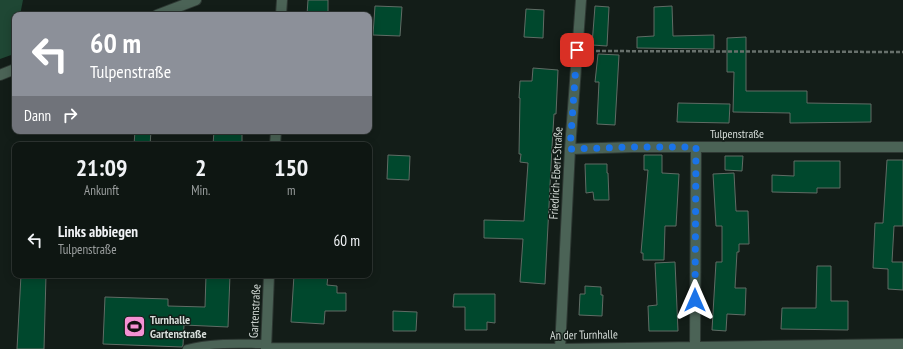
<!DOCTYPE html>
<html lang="de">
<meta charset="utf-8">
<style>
:root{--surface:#0e1612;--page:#171f1b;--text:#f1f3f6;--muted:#9b9f9f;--line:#2e3532}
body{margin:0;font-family:"PT Sans Narrow",sans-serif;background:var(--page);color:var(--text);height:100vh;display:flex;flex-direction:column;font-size:15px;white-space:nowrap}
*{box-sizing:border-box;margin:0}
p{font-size:13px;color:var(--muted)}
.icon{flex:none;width:22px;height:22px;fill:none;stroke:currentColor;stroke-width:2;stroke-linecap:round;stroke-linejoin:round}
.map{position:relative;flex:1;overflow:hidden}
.panel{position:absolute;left:12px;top:142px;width:360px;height:136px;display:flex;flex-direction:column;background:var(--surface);border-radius:8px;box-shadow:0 2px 10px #0003,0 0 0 1px var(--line)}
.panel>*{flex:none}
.guide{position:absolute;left:12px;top:12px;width:360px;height:122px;border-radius:8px;box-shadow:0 2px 10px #0003,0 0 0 1px var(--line);background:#8c9099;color:#fff;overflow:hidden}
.pin{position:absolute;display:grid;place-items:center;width:34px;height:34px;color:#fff;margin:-17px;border-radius:8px;box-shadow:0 2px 6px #0006}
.me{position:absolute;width:44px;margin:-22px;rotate:0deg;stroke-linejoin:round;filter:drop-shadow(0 0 3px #0008)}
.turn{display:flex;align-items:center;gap:14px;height:84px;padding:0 12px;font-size:18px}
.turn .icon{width:52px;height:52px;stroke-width:2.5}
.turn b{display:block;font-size:28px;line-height:34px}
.then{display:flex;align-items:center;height:38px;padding:0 12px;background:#0003;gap:8px;font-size:15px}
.eta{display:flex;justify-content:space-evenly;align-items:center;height:68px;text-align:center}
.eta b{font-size:24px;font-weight:600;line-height:28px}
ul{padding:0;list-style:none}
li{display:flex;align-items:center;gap:12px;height:60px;padding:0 12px}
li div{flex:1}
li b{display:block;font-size:15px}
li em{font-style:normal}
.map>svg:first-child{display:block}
.green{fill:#1f4734}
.building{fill:#00482d;stroke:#606c65}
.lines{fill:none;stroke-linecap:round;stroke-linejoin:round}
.lane-casing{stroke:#2e3833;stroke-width:10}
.street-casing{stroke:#2e3833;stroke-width:12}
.path{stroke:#67706b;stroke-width:2.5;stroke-dasharray:4 2;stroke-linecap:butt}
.lane{stroke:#4b6356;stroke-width:8}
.street{stroke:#4b6356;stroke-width:10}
.route{stroke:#1a73e8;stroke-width:7;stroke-dasharray:0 12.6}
.labels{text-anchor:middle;stroke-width:3;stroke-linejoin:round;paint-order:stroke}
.street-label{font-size:12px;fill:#d5dcd8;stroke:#131d18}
.poi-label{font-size:12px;font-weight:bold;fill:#d5dcd8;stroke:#131d18;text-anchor:start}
</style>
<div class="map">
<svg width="903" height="349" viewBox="0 0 903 349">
<rect width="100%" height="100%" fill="#131d18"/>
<path class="green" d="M0,0H23L20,15H15V47L14,54L0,59Z"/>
<path class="building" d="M308,0H328V15H307Z
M375,6L402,7L400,36L373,35Z
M595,6L609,7L607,46L592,45Z
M672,6L673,36L714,35V49L637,48V37L654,36V7Z
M526,9L544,10L543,38L524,37Z
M746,37V91H807V103L871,104V122L790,123V113L733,112L734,72H727V38Z
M598,54L619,55L615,125L597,124L599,82H595Z
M533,68L558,70L556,114H554L552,147L545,284L520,282L523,239L484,238V220L524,221L528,163L520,162L521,154H519L520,98H519L520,81H532Z
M678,103L730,104L729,123L677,122Z
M135,131H151L150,145H134Z
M214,131H242V145H213Z
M388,155L410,156L409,180L387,179Z
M644,155H662V173L679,174L676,226H665L664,260H643V253H641L648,170H644Z
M725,156H743L742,171L725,170Z
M887,160H903V226H894L892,262H903V290L888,289V269L873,268L875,223H883Z
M794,161H840V188H817V193L772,192V175L794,176Z
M585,164H607V173H608L609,200H594L593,192L586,193Z
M734,173L736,211H748L749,244H739V252H737L735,288H746L745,315L727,314L726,331L712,330L716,262H722V226H716L713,174Z
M675,262L678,331H649L648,306L657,305L655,263Z
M817,266H831V301H848V330L781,329L782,308H816Z
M21,275H46L44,349H17Z
M206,275H230L228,327L184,325L183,345L182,347L103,344L105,297L168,299V306L205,307Z
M294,275H328L327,285L337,286V293H346V311H325L324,324L291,322Z
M585,286L601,287V295H603L602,316L579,315L580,294H585Z
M454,294H495V323L487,322V330H465V307H453Z
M393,311L417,312L416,331H393Z"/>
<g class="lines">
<defs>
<path id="lane" d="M187,349C213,342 240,344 266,344"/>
<path id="street" d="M157,15L196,0
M281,15L282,0
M0,75L15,69
M275,145L276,131
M570,149L633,147H903
M695,347L696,147
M266,348L560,349L903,344
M266,349L269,275
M560,349L570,149L581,0"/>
</defs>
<use href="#lane" class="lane-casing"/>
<use href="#street" class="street-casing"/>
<path class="path" d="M590,51L903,52"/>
<use href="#lane" class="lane"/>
<use href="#street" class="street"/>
</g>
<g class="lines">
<path class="route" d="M577,50L570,149L632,147H696L695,300"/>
</g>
<defs>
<symbol id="stadium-square" viewBox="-11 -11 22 22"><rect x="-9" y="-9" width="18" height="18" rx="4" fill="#f491d3" stroke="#131d18"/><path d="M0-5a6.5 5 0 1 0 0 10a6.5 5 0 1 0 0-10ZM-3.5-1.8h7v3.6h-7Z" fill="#111"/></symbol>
</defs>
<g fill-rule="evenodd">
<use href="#stadium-square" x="122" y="314" width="25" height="25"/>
</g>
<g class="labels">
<g class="street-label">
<text x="737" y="138">Tulpenstraße</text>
<text transform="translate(556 173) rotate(-87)" y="4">Friedrich-Ebert-Straße</text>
<text transform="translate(255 311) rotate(-87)" y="4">Gartenstraße</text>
<text transform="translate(584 335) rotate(-1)" y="4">An der Turnhalle</text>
</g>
<g class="poi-label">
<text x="150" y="324">Turnhalle<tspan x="150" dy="14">Gartenstraße</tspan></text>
</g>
</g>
</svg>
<div class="pin" style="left:577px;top:50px;background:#d93025"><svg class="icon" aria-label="arrive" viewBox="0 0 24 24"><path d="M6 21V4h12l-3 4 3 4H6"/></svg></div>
<svg class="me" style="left:695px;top:300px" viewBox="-20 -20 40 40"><path d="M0-17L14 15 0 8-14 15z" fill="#1a73e8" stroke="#fff" stroke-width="4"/></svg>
<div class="guide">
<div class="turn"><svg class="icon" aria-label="left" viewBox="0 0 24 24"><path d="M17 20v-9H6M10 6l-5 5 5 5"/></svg><div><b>60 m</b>Tulpenstraße</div></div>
<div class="then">Dann<svg class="icon" aria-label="right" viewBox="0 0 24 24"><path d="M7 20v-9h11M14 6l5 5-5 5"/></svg></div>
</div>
<section class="panel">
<div class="eta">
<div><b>21:09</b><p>Ankunft</p></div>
<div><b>2</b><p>Min.</p></div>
<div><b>150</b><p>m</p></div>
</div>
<ul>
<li><svg class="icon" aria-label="left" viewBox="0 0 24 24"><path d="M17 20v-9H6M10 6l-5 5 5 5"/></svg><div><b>Links abbiegen</b><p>Tulpenstraße</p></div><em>60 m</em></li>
</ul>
</section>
</div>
